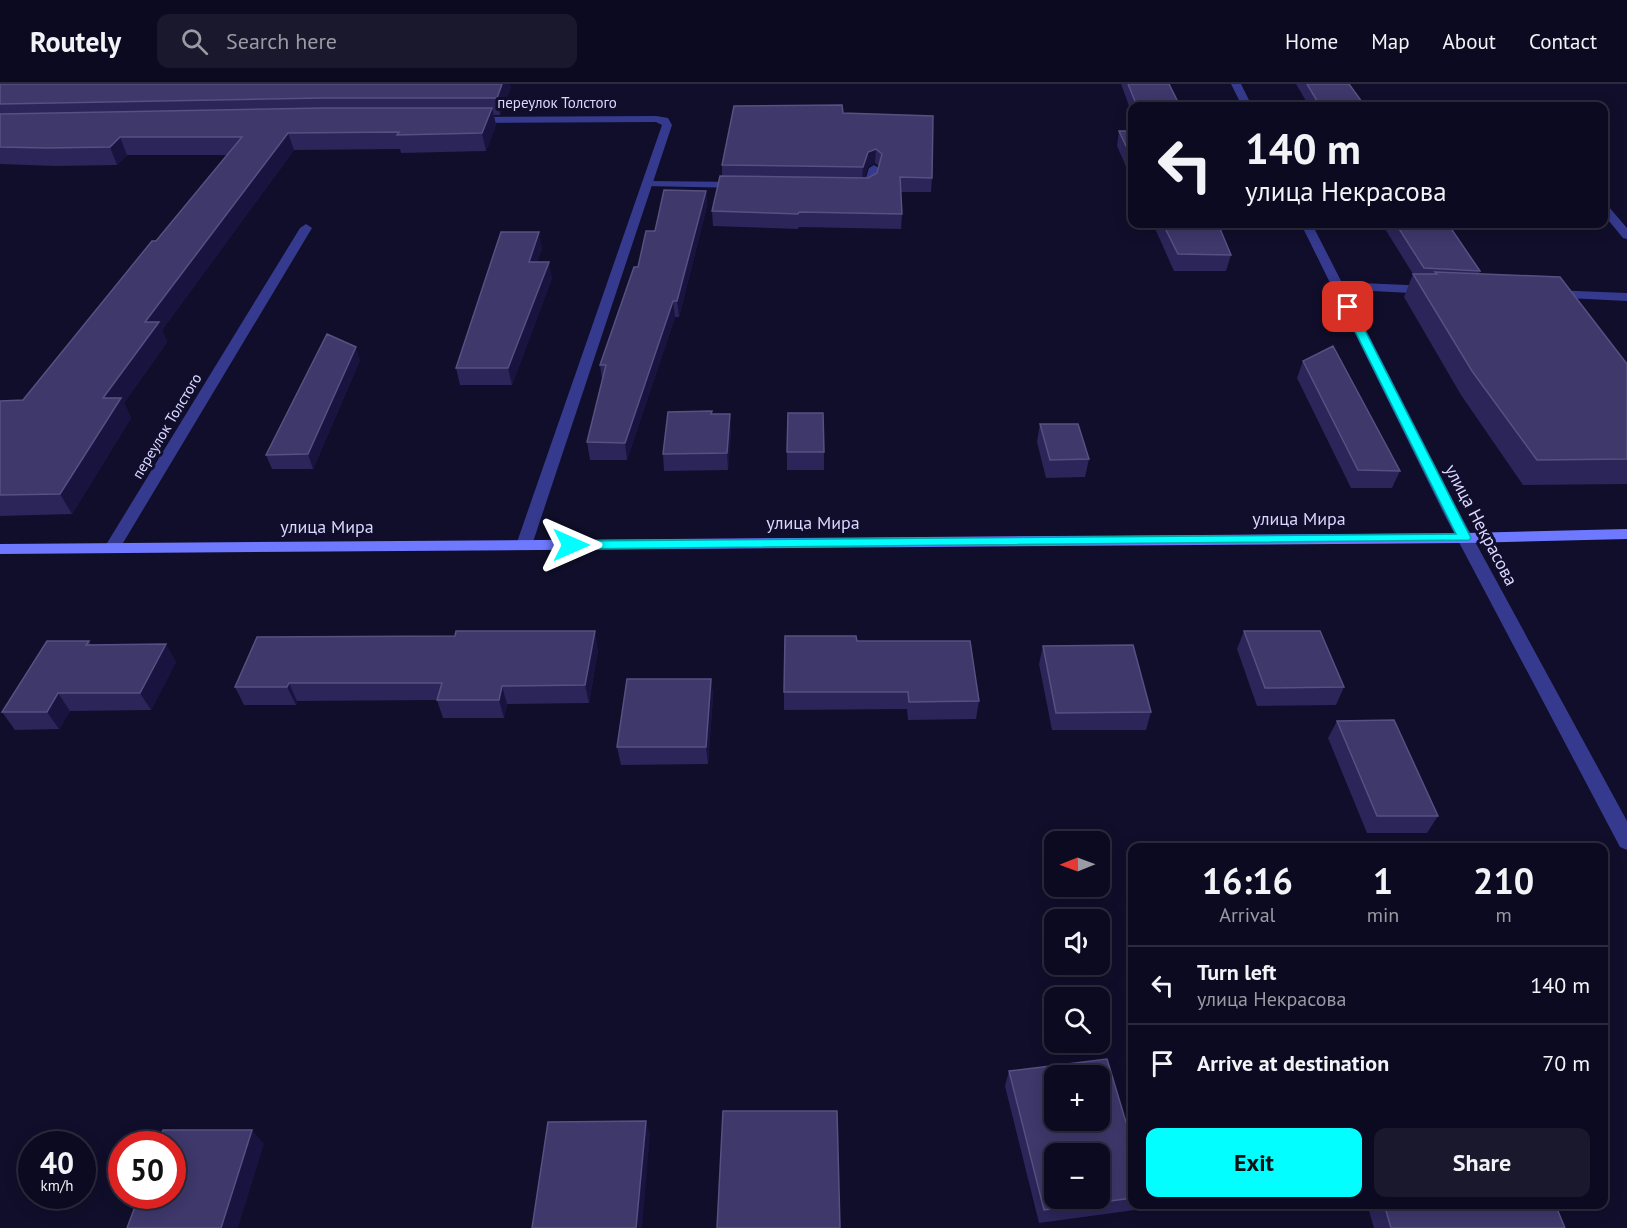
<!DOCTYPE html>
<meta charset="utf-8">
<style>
:root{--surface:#0c0a20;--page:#1a182d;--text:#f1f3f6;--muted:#9a9aa5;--line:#2c2b3e;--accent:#03feff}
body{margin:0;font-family:"PT Sans",sans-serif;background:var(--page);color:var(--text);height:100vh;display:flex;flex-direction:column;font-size:22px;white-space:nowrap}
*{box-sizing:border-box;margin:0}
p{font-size:20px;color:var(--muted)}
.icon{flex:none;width:33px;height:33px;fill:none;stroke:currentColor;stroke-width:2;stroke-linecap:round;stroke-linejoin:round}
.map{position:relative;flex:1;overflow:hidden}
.side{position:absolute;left:1128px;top:759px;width:480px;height:366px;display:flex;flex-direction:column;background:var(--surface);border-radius:12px;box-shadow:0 3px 15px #0003,0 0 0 2px var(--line)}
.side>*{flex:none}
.guide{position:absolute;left:1128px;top:18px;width:480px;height:126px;border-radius:12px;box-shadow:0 3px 15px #0003,0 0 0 2px var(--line);background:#0c0a20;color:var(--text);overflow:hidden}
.needle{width:39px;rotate:269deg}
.buttons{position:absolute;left:1044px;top:747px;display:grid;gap:12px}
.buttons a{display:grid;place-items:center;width:66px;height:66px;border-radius:12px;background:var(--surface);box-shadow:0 3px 15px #0003,0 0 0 2px var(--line);font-size:30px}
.speed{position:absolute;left:18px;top:1047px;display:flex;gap:12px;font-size:30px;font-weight:700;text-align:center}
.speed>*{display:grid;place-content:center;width:78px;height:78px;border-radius:50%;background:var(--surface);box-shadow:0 3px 15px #0003,0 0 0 2px var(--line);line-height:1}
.speed small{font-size:15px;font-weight:400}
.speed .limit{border:9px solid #d22;background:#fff;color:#111}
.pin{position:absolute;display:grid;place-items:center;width:51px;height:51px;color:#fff;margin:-26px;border-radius:12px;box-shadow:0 3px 9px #0006}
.me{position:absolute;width:66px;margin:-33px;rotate:90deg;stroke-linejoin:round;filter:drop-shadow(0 0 4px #0008)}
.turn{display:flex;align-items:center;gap:21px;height:126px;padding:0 18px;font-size:27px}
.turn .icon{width:78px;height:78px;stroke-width:2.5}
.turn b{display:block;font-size:42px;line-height:51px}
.eta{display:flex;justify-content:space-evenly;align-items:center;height:102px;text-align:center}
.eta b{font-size:36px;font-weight:600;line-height:42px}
.primary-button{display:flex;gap:12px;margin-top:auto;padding:12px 18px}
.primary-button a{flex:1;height:69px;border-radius:12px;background:var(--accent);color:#111;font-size:24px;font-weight:600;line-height:69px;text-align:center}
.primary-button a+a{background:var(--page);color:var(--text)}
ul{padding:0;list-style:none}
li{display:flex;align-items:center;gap:18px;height:78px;padding:0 18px;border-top:2px solid var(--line)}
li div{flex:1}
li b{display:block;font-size:22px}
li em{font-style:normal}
header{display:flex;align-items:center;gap:36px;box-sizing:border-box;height:84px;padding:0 30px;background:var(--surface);border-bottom:2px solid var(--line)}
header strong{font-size:28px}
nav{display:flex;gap:33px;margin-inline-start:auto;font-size:21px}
.search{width:420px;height:54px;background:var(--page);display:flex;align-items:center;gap:15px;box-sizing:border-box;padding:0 21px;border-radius:12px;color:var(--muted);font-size:22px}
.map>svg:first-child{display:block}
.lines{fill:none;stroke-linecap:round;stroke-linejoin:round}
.lane{fill:#353a8e;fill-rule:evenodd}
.street{fill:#353a8e;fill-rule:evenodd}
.secondary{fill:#6e79ff;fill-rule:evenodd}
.wall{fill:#2b2559;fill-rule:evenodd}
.shaded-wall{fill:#18143f}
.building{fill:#3e386b;stroke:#565182;stroke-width:1.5;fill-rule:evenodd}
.route{fill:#03feff;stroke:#02a5a6;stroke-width:1.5}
.labels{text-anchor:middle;stroke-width:6;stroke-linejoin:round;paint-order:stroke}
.far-street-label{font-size:15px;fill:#d8d7ff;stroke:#100e2a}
.street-label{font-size:18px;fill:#d8d7ff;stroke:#100e2a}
</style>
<header>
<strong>Routely</strong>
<div class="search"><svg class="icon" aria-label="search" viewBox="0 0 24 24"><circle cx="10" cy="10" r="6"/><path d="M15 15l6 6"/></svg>Search here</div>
<nav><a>Home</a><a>Map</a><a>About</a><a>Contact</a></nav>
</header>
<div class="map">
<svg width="1627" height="1144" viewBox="0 0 1627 1144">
<rect width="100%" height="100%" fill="#100e2a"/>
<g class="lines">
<path class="lane" d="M874,81L879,84L872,105H850V101L864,100L869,84Z
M648,97L742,98L748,101L742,104L644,102L642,100Z
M1604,121L1608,122L1627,144V155L1623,154L1604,131Z
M1338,198L1430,202L1436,206L1430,210L1334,205L1332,202Z
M1551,206L1627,209V217L1547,213L1545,210Z"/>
<path class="street" d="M1231,0H1241L1252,22H1242Z
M656,32L668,34L672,41L532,461L530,465H518L516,461L662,41L656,38L470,39L465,36L470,33Z
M306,140L312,144L120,464L118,468H106L104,464L300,144Z
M1301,140H1312L1460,430L1627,737V766L1620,763L1444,430Z"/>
<path class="secondary" d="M1627,445V455L1465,459L0,470V460L1465,449Z"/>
</g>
<path class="wall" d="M0,0L511,3L500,31H494L496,41L486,67L401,69L400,65L294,66L162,246L167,258L124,319L131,334L72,430L0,432V317L23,316L227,71H127L117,81L56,82L0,80Z
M1121,0H1169L1180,22H1132V30Z
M1296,0H1349L1362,18L1403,22H1309Z
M843,29L932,94L931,108H901L902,130L901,145L799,143L798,145L713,142L712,127L722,92V81ZM875,79L879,82L877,89L868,94H864L868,82Z
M1119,47H1132V96L1117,62Z
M706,107L707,122L679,233H675L627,376H590L587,358L602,295L600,281L638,183Z
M1153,140H1218L1231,171L1226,187H1174Z
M1382,140H1462V141H1448L1480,187L1479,190L1627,280V400L1523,401L1461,311L1404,213L1413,190Z
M542,164L537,178L552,194L512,301H460L456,284Z
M360,276L313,385H272L266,371Z
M1303,277L1400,387L1392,404H1351L1297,294Z
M712,330L731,347L728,386L664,387L663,370Z
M1040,340L1089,375L1085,393L1046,394L1037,358Z
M787,368H824V386H787Z
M1244,547L1344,603L1336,621L1257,622L1237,565Z
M89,557L91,561L176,578L151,626L70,627L59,645L15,646L2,628Z
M857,557L979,617L976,635L908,636L907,625L784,626V608Z
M1043,562L1151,628L1146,646H1052L1039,580Z
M598,565L589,619L507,620L504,634H443L437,616L297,617L296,621H244L235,603Z
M711,595L713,612L708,680L621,681L617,663Z
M1337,637L1438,732L1427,749H1367L1328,654Z
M1009,987L1132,1058V1120H1145L1142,1125L1039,1139L1005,1002Z
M1367,1120H1555L1565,1144H1374Z"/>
<path class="shaded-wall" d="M502,0H510L511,3L500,31L497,14Z
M492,24L496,41L486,67L482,49Z
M288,49L294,66L162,246L167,258L124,319L131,334L72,430L60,410L103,314L145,238Z
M120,53L127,71L117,81L110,63Z
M876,65L875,79L868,82L862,98L863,83L868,68Z
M706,107L707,122L679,233L677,217Z
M539,148L542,164L532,194L529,178Z
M549,178L552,194L512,301L508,284Z
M673,217L675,233L627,376L625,359Z
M356,263L360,276L313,385L308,370Z
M730,330L731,347L728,386L727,369Z
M595,547L598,565L589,619L585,601Z
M166,560L176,578L151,626L140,609Z
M711,595L713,612L708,680L706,663Z
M289,599L297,617L296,621L287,603Z
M502,602L507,620L504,634L499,616Z
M58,609L70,627L59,645L47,628Z
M646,1037L650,1051L642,1144H636Z
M252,1046L264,1060L238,1144H221Z"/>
<path class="building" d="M0,0H502L497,14H323L0,20Z
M1128,0H1169L1180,22H1137Z
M1307,0H1349L1362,18L1400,19L1403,22H1320Z
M842,21L843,29L933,32L932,94L900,93L902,130L799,128L798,130L712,127L720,92L868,94L877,89L882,70L876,65L868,68L863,83L722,81L734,22Z
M323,24H492L482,49L397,51L399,48L288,49L145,238H159L103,314H121L60,410L0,411V317L23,316L152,157H156L242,53H120L110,63L48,64L0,63V30Z
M1119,47H1132V75Z
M664,106L706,107L677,217H673L625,359L587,358L606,281H600L634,183H638L646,147H655Z
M1163,140H1218L1231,171L1178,170Z
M1396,140H1448L1480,187L1424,184Z
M501,148H539L529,178H549L508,284H456Z
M1435,188L1560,193L1627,280V375L1537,376L1472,287L1413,190H1437Z
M327,250L356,263L308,370L266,371Z
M1333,262L1400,387L1358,386L1303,277Z
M712,327L711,330H730L727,369L663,370L668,328Z
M788,329H823L824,368H787Z
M1040,340H1078L1089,375L1050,376Z
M456,547H595L585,601L502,602L499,616H437L442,599H289L287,603H235L257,553L455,552Z
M1244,547H1320L1344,603L1265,604Z
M785,552H856L857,557H970L979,617L909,618L908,608H784Z
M47,557H89L86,561L166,560L140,609H58L47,628H2Z
M1133,561L1151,628L1056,629L1043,562Z
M627,595H711L706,663H617Z
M1394,636L1438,732H1377L1337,637Z
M1107,975L1132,1058V1114L1044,1126L1009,987ZM1054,992H1100V1036H1054ZM1054,1070H1100V1114H1054Z
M723,1027H837L840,1144H717Z
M646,1037L636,1144H532L548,1038Z
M163,1046H252L221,1144H127L139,1112H172V1060H158Z
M1384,1120H1555L1565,1144H1391Z"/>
<path class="route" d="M1348,220L1353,223L1471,454L1469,456L571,465L565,461L571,457L1456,450L1343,223Z"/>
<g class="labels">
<g class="far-street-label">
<text x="557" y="24">переулок Толстого</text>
<text transform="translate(167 342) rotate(-59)" y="5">переулок Толстого</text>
</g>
<g class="street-label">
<text x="1299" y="441">улица Мира</text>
<text x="813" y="445">улица Мира</text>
<text transform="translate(1481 441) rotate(62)" y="6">улица Некрасова</text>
<text x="327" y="449">улица Мира</text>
</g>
</g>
</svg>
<div class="buttons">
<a><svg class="needle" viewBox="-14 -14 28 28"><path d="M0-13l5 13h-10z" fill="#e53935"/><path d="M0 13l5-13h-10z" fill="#9a9aa5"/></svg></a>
<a><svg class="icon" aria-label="sound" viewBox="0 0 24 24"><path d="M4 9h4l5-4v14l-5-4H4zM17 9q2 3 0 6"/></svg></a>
<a><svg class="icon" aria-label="search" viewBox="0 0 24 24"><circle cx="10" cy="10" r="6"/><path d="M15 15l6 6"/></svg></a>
<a>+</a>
<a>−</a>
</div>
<div class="speed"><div>40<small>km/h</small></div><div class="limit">50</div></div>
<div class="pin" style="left:1348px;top:223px;background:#d93025"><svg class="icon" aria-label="arrive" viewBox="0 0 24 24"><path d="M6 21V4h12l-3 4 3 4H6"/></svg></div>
<svg class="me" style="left:571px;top:461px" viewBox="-20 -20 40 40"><path d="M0-17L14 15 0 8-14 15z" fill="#03feff" stroke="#fff" stroke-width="4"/></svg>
<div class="guide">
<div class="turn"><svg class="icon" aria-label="left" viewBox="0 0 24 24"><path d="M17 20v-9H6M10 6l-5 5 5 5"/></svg><div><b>140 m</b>улица Некрасова</div></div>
</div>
<section class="side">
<div class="eta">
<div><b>16:16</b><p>Arrival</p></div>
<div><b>1</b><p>min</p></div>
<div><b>210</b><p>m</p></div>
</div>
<ul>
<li><svg class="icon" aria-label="left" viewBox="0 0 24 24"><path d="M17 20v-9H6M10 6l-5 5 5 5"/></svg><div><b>Turn left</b><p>улица Некрасова</p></div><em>140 m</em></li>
<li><svg class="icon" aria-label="arrive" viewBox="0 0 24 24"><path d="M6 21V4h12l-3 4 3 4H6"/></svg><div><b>Arrive at destination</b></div><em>70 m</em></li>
</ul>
<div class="primary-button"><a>Exit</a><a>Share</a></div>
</section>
</div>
